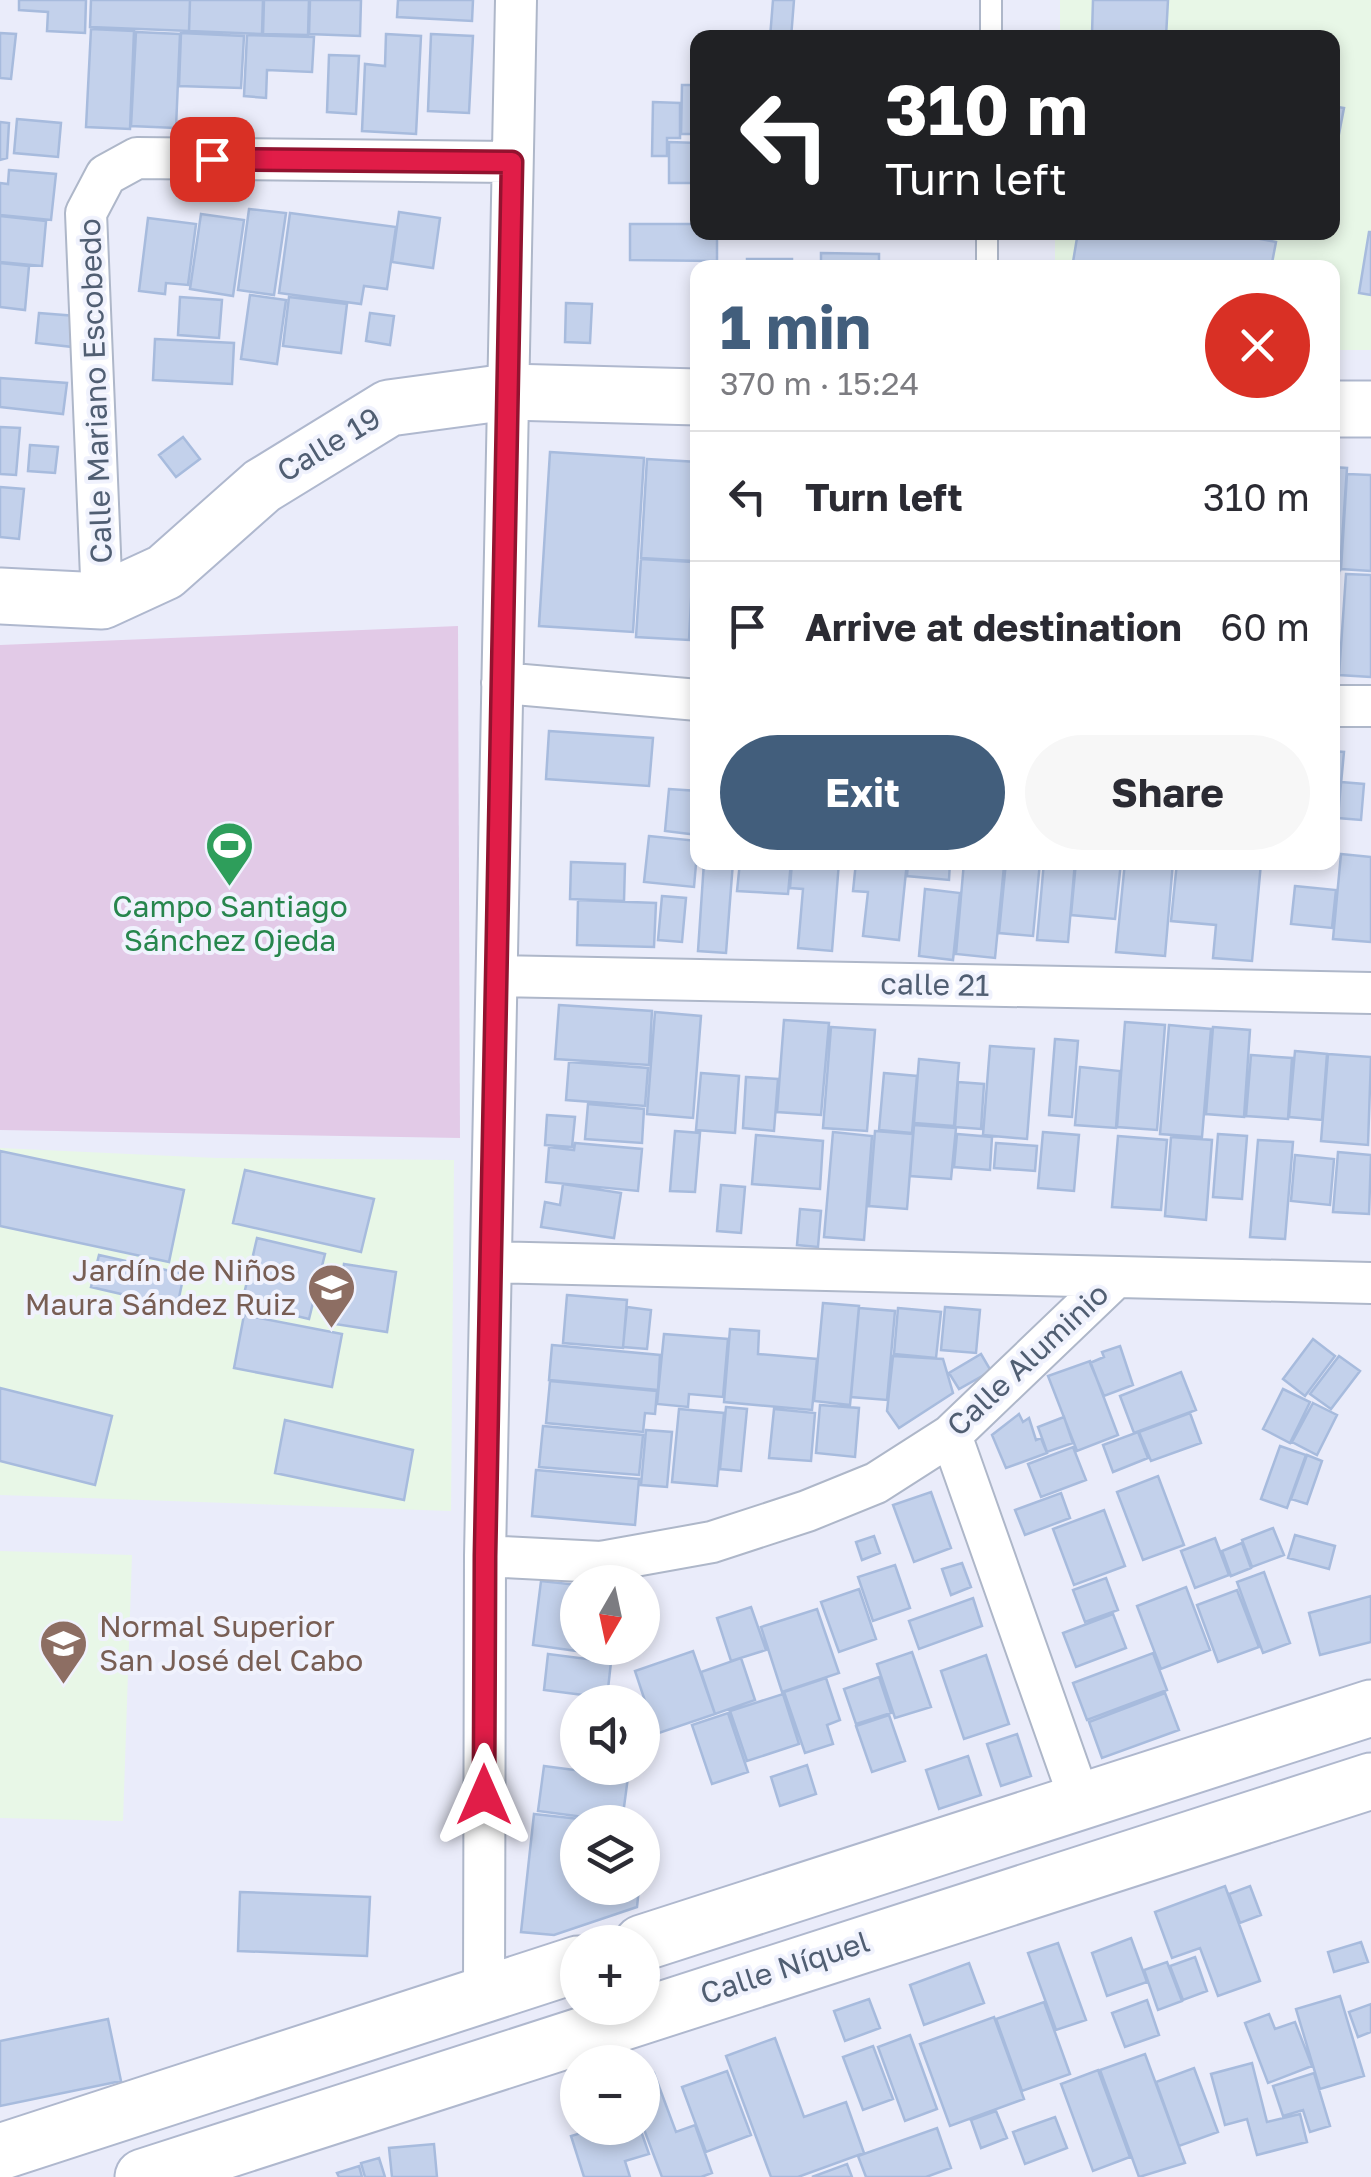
<!DOCTYPE html>
<meta charset="utf-8">
<style>
:root{--surface:#fff;--page:#f7f7f7;--text:#2b2b33;--muted:#7c7c81;--line:#e1e1e2;--accent:#425e7c}
body{margin:0;font-family:"Golos Text",sans-serif;background:var(--page);color:var(--text);height:100vh;display:flex;flex-direction:column;font-size:38px;white-space:nowrap}
*{box-sizing:border-box;margin:0}
p{font-size:32px;color:var(--muted)}
.icon{flex:none;width:55px;height:55px;fill:none;stroke:currentColor;stroke-width:2;stroke-linecap:round;stroke-linejoin:round}
.map{position:relative;flex:1;overflow:hidden}
.side{position:absolute;left:690px;top:260px;width:650px;height:610px;display:flex;flex-direction:column;background:var(--surface);border-radius:20px;box-shadow:0 5px 15px #0003}
.side>*{flex:none}
.top-card{position:absolute;left:690px;top:30px;width:650px;height:210px;border-radius:20px;box-shadow:0 5px 15px #0003;background:#202124;color:#fff;overflow:hidden}
.needle{width:65px;rotate:189deg}
.controls{position:absolute;left:560px;top:1565px;display:grid;gap:20px}
.controls a{display:grid;place-items:center;width:100px;height:100px;border-radius:50%;background:var(--surface);box-shadow:0 5px 15px #0003;font-size:50px}
.pin{position:absolute;display:grid;place-items:center;width:85px;height:85px;color:#fff;margin:-42px;border-radius:20px;box-shadow:0 5px 15px #0006}
.me{position:absolute;width:110px;margin:-55px;rotate:0deg;stroke-linejoin:round;filter:drop-shadow(0 0 8px #0008)}
.turn{display:flex;align-items:center;gap:35px;height:210px;padding:0 30px;font-size:45px}
.turn .icon{width:130px;height:130px;stroke-width:2.5}
.turn b{display:block;font-size:70px;line-height:85px}
.round{display:grid;place-items:center;flex:none;width:105px;height:105px;border-radius:52px;background:var(--page)}
.head{display:flex;align-items:center;justify-content:space-between;height:170px;padding:0 30px}
h1{font-size:60px;font-weight:700;line-height:75px;color:var(--accent)}
.button{display:flex;gap:20px;margin-top:auto;padding:20px 30px}
.button a{flex:1;height:115px;border-radius:60px;background:var(--accent);color:#fff;font-size:40px;font-weight:700;line-height:115px;text-align:center}
.button a+a{background:var(--page);color:var(--text)}
ul{padding:0;list-style:none}
li{display:flex;align-items:center;gap:30px;height:130px;padding:0 30px;border-top:2px solid var(--line)}
li div{flex:1}
li b{display:block;font-size:38px}
li em{font-style:normal}
.map>svg:first-child{display:block}
.education{fill:#e8f7e7}
.green{fill:#e2cae7}
.building{fill:#c3d1eb;stroke:#a7bbdd;stroke-width:2.5}
.lines{fill:none;stroke-linecap:round;stroke-linejoin:round}
.lane-casing{stroke:#aeb7c9;stroke-width:24}
.street-casing{stroke:#aeb7c9;stroke-width:44}
.secondary-casing{stroke:#afb8ce;stroke-width:59}
.lane{stroke:#fff;stroke-width:20}
.street{stroke:#fff;stroke-width:40}
.secondary{stroke:#fff;stroke-width:55}
.route-casing{stroke:#92132f;stroke-width:25}
.route{stroke:#e11d48;stroke-width:18}
.labels{text-anchor:middle;stroke-width:8;stroke-linejoin:round;paint-order:stroke}
.street-label{font-size:30px;fill:#505e72;stroke:#f0f2fd}
.leisure-label{font-size:30px;fill:#27864d;stroke:#f0f2fd}
.education-label{font-size:30px;fill:#785e54;stroke:#f0f2fd;text-anchor:end}
</style>
<div class="map">
<svg width="1371" height="2177" viewBox="0 0 1371 2177">
<rect width="100%" height="100%" fill="#eaecfa"/>
<path class="education" d="M1060,0H1371V350H1333L1332,268H1055V233L1332,232V38L1060,37Z
M0,1148L216,1158L454,1160L451,1511L0,1495Z
M0,1551L132,1555L123,1821L0,1818Z"/>
<path class="green" d="M458,626L460,1138L0,1130V645Z"/>
<path class="building" d="M19,0H86L85,33L47,31L48,12L19,10Z
M91,0H190L189,31L90,27Z
M190,0H263L262,34L189,31Z
M264,0H309L308,35L263,34Z
M310,0H361L360,36L309,34Z
M398,0H473L472,21L397,17Z
M773,0H794L791,38H770Z
M1093,0H1168L1166,37L1092,34Z
M91,29L134,31L130,129L86,127Z
M136,32L180,34L176,128L131,126Z
M0,33L16,34L11,79L0,78Z
M181,33L244,36L241,88L179,86Z
M386,34L421,36L416,134L362,131L365,64L385,66Z
M431,34L473,36L469,113L428,111Z
M247,35L314,37L312,72L267,70L266,98L244,96Z
M329,55L359,56L356,114L327,112Z
M682,85H698V134H681Z
M653,102L680,103V138H667V156H652Z
M1332,106L1344,108L1333,165H1332Z
M17,119L61,123L58,157L14,153Z
M0,122L9,123L7,158L0,160Z
M669,142L698,143V183H669Z
M9,170L56,174L51,220L0,215V183L8,184Z
M249,209L286,213L274,295L238,290Z
M399,212L440,218L433,268L392,262Z
M290,213L396,227L387,289L364,286L361,304L279,293Z
M201,214L244,220L233,296L190,289Z
M0,216L46,221L42,266L0,262Z
M148,218L196,224L188,285L166,283L165,294L139,291Z
M630,224H698V232H717V261L630,260Z
M1078,232H1224L1276,242L1271,268H1072Z
M1369,232H1371V295L1359,293Z
M821,253L879,254V268H821Z
M747,259H792V268H747Z
M0,263L29,266L25,310L0,307Z
M250,295L286,300L277,364L241,359Z
M180,297L222,300L219,338L178,335Z
M289,297L347,304L341,353L283,346Z
M566,303L592,304L590,343L565,342Z
M39,313L76,316L73,347L36,343Z
M370,313L394,316L390,345L366,341Z
M155,339L234,343L232,384L153,380Z
M0,378L67,383L63,414L0,407Z
M0,427L20,428L16,475L0,474Z
M183,437L200,459L176,477L159,455Z
M30,445L58,447L55,473L28,471Z
M550,452L644,458L633,632L539,626Z
M647,459L698,462L694,561L641,558Z
M1332,467L1347,468L1340,570L1332,569Z
M1347,474L1371,475V571L1341,569Z
M0,487L24,489L19,539L0,537Z
M641,559L693,562L689,640L636,637Z
M1332,571L1339,572L1335,636H1332Z
M1346,574L1371,575V677L1339,675Z
M549,731L653,738L649,786L546,779Z
M1332,751L1344,752L1336,836H1332Z
M1341,782L1364,784L1361,820L1338,818Z
M669,789L698,791V835L665,831Z
M649,836L698,841L694,887L644,882Z
M1341,854L1371,857V942L1333,939Z
M571,862L625,864L624,901L570,899Z
M704,862H733L726,953L698,951Z
M740,862H791L788,894L737,891Z
M792,862H839L832,951L798,948L803,889L790,888Z
M856,862H907L899,940L863,936L868,892L853,891Z
M908,862H950L949,880L907,876Z
M964,862L1004,866L995,958L956,954Z
M1006,862H1040L1033,936L999,933Z
M1044,862H1075L1068,942L1037,940Z
M1076,862H1121L1115,919L1071,915Z
M1125,862H1173L1165,956L1116,952Z
M1177,862L1261,863L1252,961L1213,958L1216,925L1171,921Z
M1295,886L1336,890L1332,928L1291,924Z
M925,889L960,893L953,960L919,956Z
M662,896L686,898L682,942L658,940Z
M578,900L656,903L654,947L577,945Z
M559,1005L652,1011L649,1065L555,1059Z
M655,1012L701,1016L693,1118L647,1114Z
M784,1020L829,1023L821,1115L777,1112Z
M1125,1022L1165,1025L1157,1130L1117,1127Z
M1169,1025L1211,1029L1202,1137L1160,1134Z
M831,1027L875,1030L867,1131L823,1128Z
M1213,1027L1250,1030L1244,1117L1206,1114Z
M1055,1039L1078,1041L1072,1117L1049,1115Z
M990,1046L1034,1049L1027,1139L983,1135Z
M1295,1051L1327,1054L1322,1120L1289,1117Z
M1328,1054L1371,1057L1368,1145L1321,1141Z
M1251,1055L1292,1058L1288,1119L1246,1116Z
M919,1059L959,1063L954,1126L914,1123Z
M569,1062L648,1068L645,1106L566,1100Z
M1080,1067L1120,1071L1116,1128L1075,1125Z
M701,1073L739,1076L735,1133L696,1130Z
M884,1073L917,1076L912,1133L879,1130Z
M746,1077L778,1079L774,1131L743,1128Z
M958,1082L984,1084L981,1129L955,1127Z
M588,1104L644,1109L642,1143L585,1139Z
M547,1115L575,1117L572,1147L545,1145Z
M914,1125L956,1128L951,1179L910,1176Z
M675,1131L700,1133L695,1192L670,1191Z
M875,1131L913,1134L907,1209L869,1206Z
M833,1132L872,1136L864,1240L824,1237Z
M1043,1132L1079,1135L1074,1191L1038,1188Z
M957,1134L992,1137L990,1170L954,1167Z
M1218,1134L1247,1136L1242,1199L1213,1197Z
M756,1135L823,1141L820,1189L752,1184Z
M1118,1136L1167,1140L1161,1210L1112,1207Z
M1171,1137L1212,1140L1206,1220L1165,1216Z
M1258,1140L1293,1142L1285,1239L1250,1237Z
M575,1143L642,1149L638,1191L546,1182L549,1147L574,1150Z
M996,1143L1037,1146L1035,1171L994,1168Z
M0,1151L184,1190L169,1262L0,1226Z
M1338,1152L1371,1155L1369,1214L1333,1212Z
M1295,1155L1334,1159L1330,1205L1291,1201Z
M245,1170L374,1199L361,1252L233,1223Z
M563,1184L621,1193L614,1238L541,1227L545,1202L560,1205Z
M721,1185L745,1187L741,1233L717,1231Z
M800,1209L821,1211L818,1247L797,1245Z
M257,1238L325,1254L309,1319L242,1303Z
M99,1255L184,1274L177,1307L91,1287Z
M344,1264L396,1272L387,1332L335,1324Z
M567,1295L627,1300L623,1348L563,1343Z
M823,1303L859,1306L850,1405L814,1401Z
M627,1307L651,1310L647,1349L623,1347Z
M945,1307L980,1310L976,1353L941,1350Z
M859,1308L895,1311L887,1400L851,1397Z
M898,1308L941,1312L936,1358L894,1354Z
M244,1315L342,1334L332,1387L234,1368Z
M730,1329L759,1331L758,1354L817,1359L812,1410L724,1402Z
M664,1334L728,1339L723,1397L689,1394L688,1407L657,1404Z
M1313,1339L1335,1356L1305,1396L1283,1379Z
M552,1345L660,1355L658,1390L549,1380Z
M1120,1346L1133,1385L1104,1396L1090,1363L1104,1357L1102,1352Z
M981,1354L991,1371L959,1389L949,1373Z
M893,1356L943,1359L953,1393L899,1428L887,1411Z
M1339,1356L1360,1371L1331,1409L1310,1394Z
M1090,1361L1118,1435L1077,1451L1048,1376Z
M1181,1372L1196,1410L1134,1433L1120,1396Z
M550,1381L657,1391L655,1414L645,1413L643,1432L546,1423Z
M0,1388L112,1416L95,1485L0,1461Z
M1283,1389L1310,1402L1290,1443L1263,1429Z
M1313,1403L1337,1415L1317,1455L1292,1442Z
M820,1405L859,1408L855,1457L816,1453Z
M726,1407L747,1409L741,1471L720,1469Z
M679,1409L724,1413L717,1486L672,1482Z
M774,1409L815,1413L811,1461L769,1458Z
M1190,1413L1201,1443L1151,1461L1139,1432Z
M1019,1414L1023,1422L1029,1418L1036,1440L1041,1438L1047,1453L1006,1468L992,1435Z
M1064,1417L1073,1443L1047,1452L1038,1427Z
M285,1420L413,1450L404,1500L275,1473Z
M543,1426L643,1435L639,1475L539,1467Z
M646,1430L672,1432L667,1487L641,1485Z
M1138,1432L1148,1458L1113,1472L1103,1445Z
M1280,1446L1306,1455L1287,1508L1261,1499Z
M1073,1447L1086,1480L1041,1497L1028,1464Z
M1307,1455L1322,1461L1307,1504L1291,1499Z
M536,1470L639,1479L635,1525L532,1516Z
M1158,1476L1184,1545L1143,1560L1117,1492Z
M931,1492L951,1548L914,1562L893,1505Z
M1061,1493L1070,1518L1025,1535L1015,1510Z
M1104,1510L1125,1566L1074,1585L1053,1529Z
M1273,1528L1284,1555L1252,1567L1242,1540Z
M1295,1535L1335,1546L1329,1569L1288,1558Z
M874,1536L880,1553L862,1560L856,1542Z
M1215,1538L1229,1575L1195,1588L1181,1551Z
M1242,1543L1251,1568L1231,1576L1222,1551Z
M962,1563L971,1587L951,1595L942,1569Z
M895,1565L910,1608L873,1621L858,1577Z
M1264,1572L1290,1643L1263,1653L1237,1582Z
M1106,1578L1118,1610L1085,1622L1073,1590Z
M541,1581L578,1585V1648H621L620,1657L533,1645Z
M1186,1587L1210,1650L1161,1669L1137,1606Z
M859,1589L876,1639L839,1652L821,1602Z
M1237,1590L1259,1647L1218,1662L1197,1605Z
M1371,1596V1642L1320,1655L1309,1613Z
M973,1598L982,1626L919,1649L909,1621Z
M751,1607L766,1650L731,1661L717,1618Z
M817,1609L839,1673L782,1692L761,1627Z
M1113,1614L1126,1648L1076,1667L1063,1633Z
M693,1651L715,1714L656,1734L635,1671Z
M912,1652L931,1707L895,1718L877,1664Z
M1153,1653L1167,1690L1087,1720L1073,1683Z
M548,1654L611,1662L607,1698L544,1690Z
M986,1655L1009,1724L964,1739L941,1671Z
M741,1658L755,1700L715,1714L701,1672Z
M879,1677L891,1713L856,1724L844,1689Z
M826,1678L840,1720L827,1725L833,1744L805,1753L784,1692Z
M1165,1693L1179,1730L1102,1758L1089,1722Z
M783,1694L799,1744L747,1761L730,1711Z
M582,1696L632,1702H581Z
M728,1713L748,1772L712,1784L692,1725Z
M889,1715L905,1761L872,1772L856,1726Z
M1017,1734L1031,1776L1001,1786L987,1744Z
M968,1756L981,1795L939,1809L926,1770Z
M807,1765L816,1794L780,1806L771,1777Z
M544,1766L628,1777L622,1822L538,1811Z
M588,1768H626L625,1774Z
M534,1814L607,1822H578V1888H639L637,1907L554,1935L521,1932Z
M1225,1886L1260,1981L1218,1996L1200,1948L1172,1958L1155,1912Z
M1250,1886L1261,1915L1240,1923L1229,1894Z
M240,1892L370,1897L367,1956L238,1951Z
M1131,1938L1147,1982L1107,1996L1092,1953Z
M1361,1942L1368,1962L1334,1972L1328,1952Z
M1058,1943L1086,2020L1056,2030L1028,1953Z
M1195,1957L1207,1991L1183,2000L1170,1966Z
M1167,1962L1182,2001L1158,2010L1144,1970Z
M969,1963L984,2003L924,2025L910,1985Z
M1340,1996L1364,2076L1320,2089L1296,2009Z
M869,1999L880,2028L845,2041L834,2011Z
M1147,2000L1159,2035L1125,2047L1112,2013Z
M1044,2002L1070,2074L1022,2091L996,2019Z
M1371,2004V2032L1358,2037L1349,2012Z
M1269,2014L1275,2029L1295,2022L1312,2066L1268,2083L1245,2023Z
M994,2017L1024,2099L950,2126L920,2044Z
M108,2019L121,2081L0,2106V2041Z
M910,2035L937,2109L905,2121L878,2047Z
M775,2038L804,2117L846,2102L864,2153L798,2177H771L726,2056Z
M873,2046L893,2099L863,2110L843,2057Z
M1145,2054L1185,2163L1139,2177L1100,2070Z
M1252,2063L1267,2122L1300,2114L1307,2142L1257,2155L1247,2119L1225,2125L1211,2074Z
M1194,2068L1218,2132L1179,2146L1156,2082Z
M1098,2070L1130,2157L1093,2171L1061,2084Z
M727,2071L751,2135L706,2152L682,2087Z
M654,2073L676,2132L695,2125L712,2173L701,2177H662L642,2124V2077Z
M1314,2073L1330,2126L1310,2132L1303,2110L1283,2116L1273,2086Z
M996,2111L1007,2138L981,2148L971,2120Z
M1055,2117L1067,2148L1025,2164L1013,2132Z
M586,2128H640L649,2154L625,2161L630,2177H584L571,2136L588,2131Z
M937,2128L951,2168L926,2177H866L858,2156Z
M434,2144L437,2177H392L389,2148Z
M379,2158L385,2177H365L361,2163Z
M847,2164L852,2177H812Z
M359,2166L362,2177H339L337,2173Z"/>
<g class="lines">
<defs>
<path id="lane" d="M991,38V0
M987,268V232"/>
<path id="street" d="M102,601L86,213L106,175L137,158L512,162
M502,683L698,700
M1332,706H1371
M498,976L1371,993
M491,1262L1371,1283
M951,1435L1081,1803
M485,1556L601,1562L712,1542L807,1511L876,1483L951,1435L1116,1277
M484,1994L485,1556L516,0"/>
<path id="secondary" d="M1332,409H1371
M0,596L102,601L165,572L262,486L389,408L508,392L698,397
M642,1943L1371,1708
M0,2152L578,1964
M143,2177L1371,1781"/>
</defs>
<use href="#lane" class="lane-casing"/>
<use href="#street" class="street-casing"/>
<use href="#secondary" class="secondary-casing"/>
<use href="#lane" class="lane"/>
<use href="#street" class="street"/>
<use href="#secondary" class="secondary"/>
</g>
<g class="lines">
<defs>
<path id="route" d="M212,159L512,162L485,1556L484,1795"/>
</defs>
<use href="#route" class="route-casing"/>
<use href="#route" class="route"/>
</g>
<defs>
<symbol id="stadium-pin" viewBox="-11 -11 22 30"><path d="M0 17L-7.5 6A9.5 9.5 0 1 1 7.5 6Z" fill="#2e9e5b" stroke="#f0f2fd"/><path d="M0-5a6.5 5 0 1 0 0 10a6.5 5 0 1 0 0-10ZM-3.5-1.8h7v3.6h-7Z" fill="#fff"/></symbol>
<symbol id="school-pin" viewBox="-11 -11 22 30"><path d="M0 17L-7.5 6A9.5 9.5 0 1 1 7.5 6Z" fill="#8d6e63" stroke="#f0f2fd"/><path d="M0-5L7-2L0 1L-7-2ZM-4 1L0 2.5L4 1V4Q0 6-4 4Z" fill="#fff"/></symbol>
</defs>
<g fill-rule="evenodd">
<use href="#stadium-pin" x="202" y="818" width="55" height="75"/>
<use href="#school-pin" x="304" y="1260" width="55" height="75"/>
<use href="#school-pin" x="36" y="1616" width="55" height="75"/>
</g>
<g class="labels">
<g class="street-label">
<text transform="translate(96 391) rotate(-92)" y="10">Calle Mariano Escobedo</text>
<text transform="translate(329 445) rotate(-31)" y="10">Calle 19</text>
<text transform="translate(935 985) rotate(1)" y="10">calle 21</text>
<text transform="translate(1028 1360) rotate(-43)" y="10">Calle Aluminio</text>
<text transform="translate(785 1968) rotate(-18)" y="10">Calle Níquel</text>
</g>
<g class="leisure-label">
<text x="230" y="917">Campo Santiago<tspan x="230" dy="34">Sánchez Ojeda</tspan></text>
</g>
<g class="education-label">
<text x="296" y="1281">Jardín de Niños<tspan x="296" dy="34">Maura Sández Ruiz</tspan></text>
<text x="99" y="1637" text-anchor="start">Normal Superior<tspan x="99" dy="34">San José del Cabo</tspan></text>
</g>
</g>
</svg>
<div class="controls">
<a><svg class="needle" viewBox="-14 -14 28 28"><path d="M0-13l5 13h-10z" fill="#e53935"/><path d="M0 13l5-13h-10z" fill="#7c7c81"/></svg></a>
<a><svg class="icon" aria-label="sound" viewBox="0 0 24 24"><path d="M4 9h4l5-4v14l-5-4H4zM17 9q2 3 0 6"/></svg></a>
<a><svg class="icon" aria-label="layers" viewBox="0 0 24 24"><path d="M12 4l9 5-9 5-9-5zM3 14l9 5 9-5"/></svg></a>
<a>+</a>
<a>−</a>
</div>
<div class="pin" style="left:212px;top:159px;background:#d93025"><svg class="icon" aria-label="arrive" viewBox="0 0 24 24"><path d="M6 21V4h12l-3 4 3 4H6"/></svg></div>
<svg class="me" style="left:484px;top:1795px" viewBox="-20 -20 40 40"><path d="M0-17L14 15 0 8-14 15z" fill="#e11d48" stroke="#fff" stroke-width="4"/></svg>
<div class="top-card">
<div class="turn"><svg class="icon" aria-label="left" viewBox="0 0 24 24"><path d="M17 20v-9H6M10 6l-5 5 5 5"/></svg><div><b>310 m</b>Turn left</div></div>
</div>
<section class="side">
<div class="head"><div><h1>1 min</h1><p>370 m · 15:24</p></div><a class="round" style="background:#d93025;color:#fff"><svg class="icon" aria-label="close" viewBox="0 0 24 24"><path d="M6 6l12 12M18 6L6 18"/></svg></a></div>
<ul>
<li><svg class="icon" aria-label="left" viewBox="0 0 24 24"><path d="M17 20v-9H6M10 6l-5 5 5 5"/></svg><div><b>Turn left</b></div><em>310 m</em></li>
<li><svg class="icon" aria-label="arrive" viewBox="0 0 24 24"><path d="M6 21V4h12l-3 4 3 4H6"/></svg><div><b>Arrive at destination</b></div><em>60 m</em></li>
</ul>
<div class="button"><a>Exit</a><a>Share</a></div>
</section>
</div>
